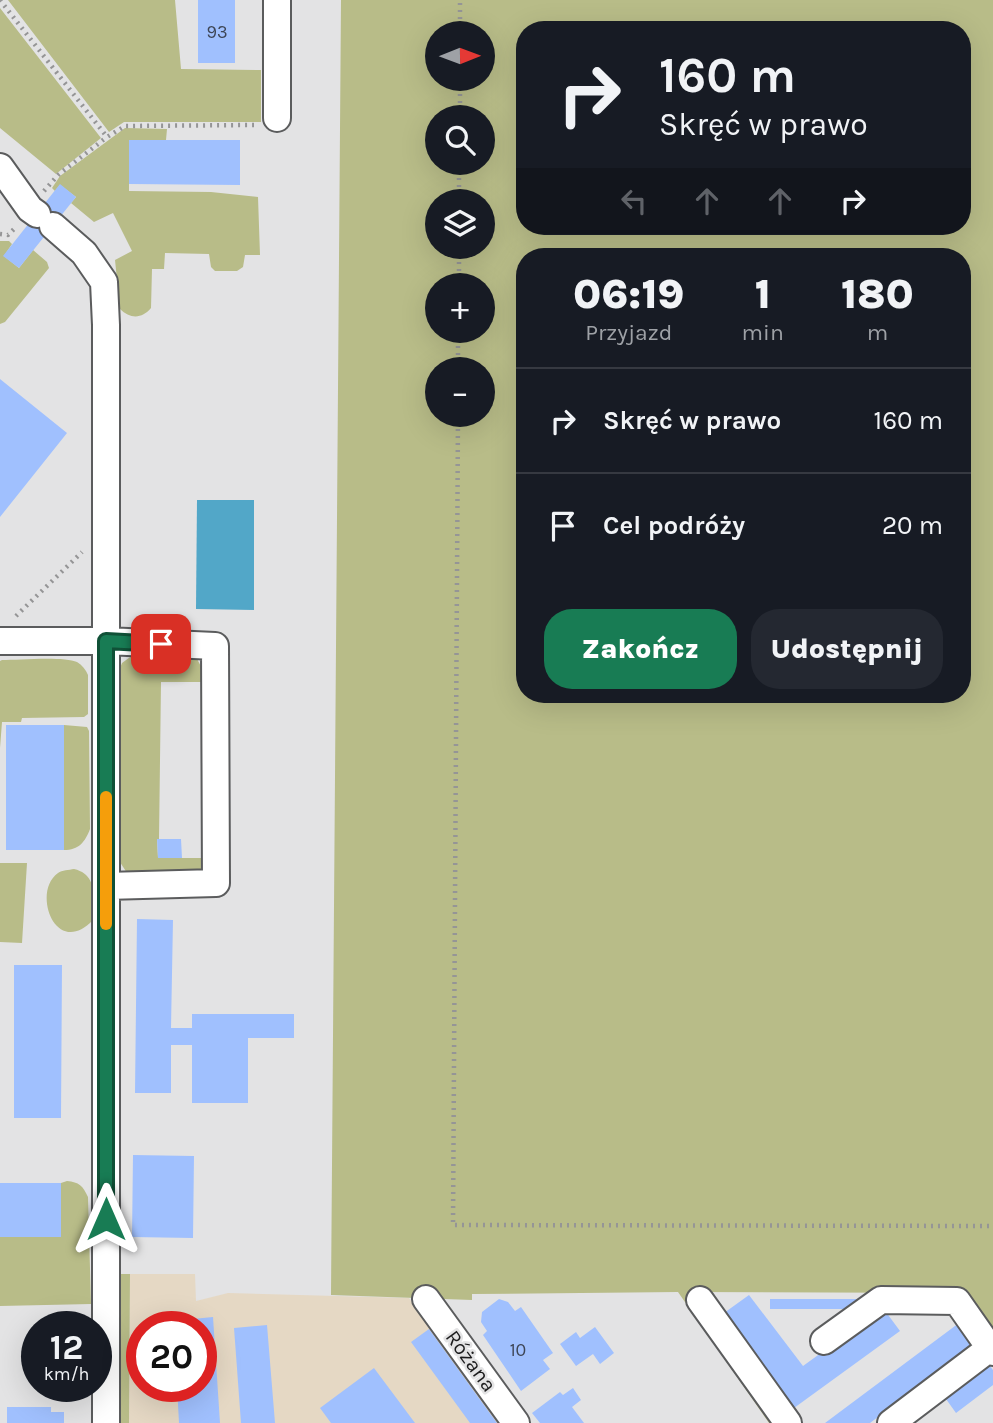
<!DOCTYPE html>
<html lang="pl">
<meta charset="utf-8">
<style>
:root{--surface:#171b24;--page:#242831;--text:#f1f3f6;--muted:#9ea1a6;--line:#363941;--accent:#187c54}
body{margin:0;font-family:Karla,sans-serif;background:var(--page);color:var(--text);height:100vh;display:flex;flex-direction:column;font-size:26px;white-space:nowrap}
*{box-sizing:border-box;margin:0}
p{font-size:23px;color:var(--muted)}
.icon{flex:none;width:38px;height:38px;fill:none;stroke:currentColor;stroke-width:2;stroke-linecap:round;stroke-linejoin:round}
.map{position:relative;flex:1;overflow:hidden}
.sheet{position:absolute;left:516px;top:248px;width:455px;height:455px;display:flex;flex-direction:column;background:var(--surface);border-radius:28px;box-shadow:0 7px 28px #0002}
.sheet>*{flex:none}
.banner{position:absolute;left:516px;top:21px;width:455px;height:214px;border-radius:28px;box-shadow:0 7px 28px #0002;background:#171b24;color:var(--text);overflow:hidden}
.needle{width:46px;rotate:89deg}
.tools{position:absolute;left:425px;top:21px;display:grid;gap:14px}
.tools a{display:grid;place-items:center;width:70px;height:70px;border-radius:50%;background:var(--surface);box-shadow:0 7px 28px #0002;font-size:35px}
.speed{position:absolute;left:21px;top:1311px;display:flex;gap:14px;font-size:35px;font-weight:700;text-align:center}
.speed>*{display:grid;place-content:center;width:91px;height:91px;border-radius:50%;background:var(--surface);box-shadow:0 7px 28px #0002;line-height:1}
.speed small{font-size:18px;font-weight:400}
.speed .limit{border:10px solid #d22;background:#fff;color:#111}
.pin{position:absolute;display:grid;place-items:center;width:60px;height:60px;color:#fff;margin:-30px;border-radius:14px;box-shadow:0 4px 10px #0006}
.me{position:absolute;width:77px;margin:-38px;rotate:0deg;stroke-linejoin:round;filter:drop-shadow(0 0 5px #0008)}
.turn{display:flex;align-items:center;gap:24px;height:147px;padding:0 28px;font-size:32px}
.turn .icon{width:91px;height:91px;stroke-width:2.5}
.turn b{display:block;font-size:49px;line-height:60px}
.lanes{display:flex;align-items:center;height:66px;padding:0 28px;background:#0003;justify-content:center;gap:35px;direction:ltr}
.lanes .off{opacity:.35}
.eta{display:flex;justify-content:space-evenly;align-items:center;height:119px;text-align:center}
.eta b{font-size:42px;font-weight:800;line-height:49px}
.button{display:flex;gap:14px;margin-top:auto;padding:14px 28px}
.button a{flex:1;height:80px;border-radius:28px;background:var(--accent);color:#fff;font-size:28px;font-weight:800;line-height:80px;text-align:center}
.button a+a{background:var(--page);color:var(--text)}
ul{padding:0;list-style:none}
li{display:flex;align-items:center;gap:21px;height:105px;padding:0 28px;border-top:2px solid var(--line)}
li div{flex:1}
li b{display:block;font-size:26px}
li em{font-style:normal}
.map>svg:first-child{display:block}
.commercial{fill:#e5d8c4;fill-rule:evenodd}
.green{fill:#b8bc88;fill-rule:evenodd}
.water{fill:#52a7c8}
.building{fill:#a0c0fe}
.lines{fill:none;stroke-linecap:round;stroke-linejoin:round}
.minor-casing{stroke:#5b5c5d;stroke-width:30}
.path{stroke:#959596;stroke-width:4.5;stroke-dasharray:2 5;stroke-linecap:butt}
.minor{stroke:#fff;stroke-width:26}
.route-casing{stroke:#105137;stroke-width:18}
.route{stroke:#187c54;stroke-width:12}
.slow{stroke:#f59e0b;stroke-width:12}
.labels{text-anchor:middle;stroke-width:5;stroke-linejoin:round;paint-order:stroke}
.number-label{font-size:18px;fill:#3d4555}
.street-label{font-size:21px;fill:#1c1c1d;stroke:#e3e3e4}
</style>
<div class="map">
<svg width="993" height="1423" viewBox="0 0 993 1423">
<rect width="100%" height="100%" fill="#e3e3e4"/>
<path class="commercial" d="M130,1274H195L196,1301L228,1293L409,1298L502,1423H129ZM142,1326H201V1386H142Z"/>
<path class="green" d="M8,0H175L181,69L261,70V122H124L109,132Z
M341,0H993V1336L962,1293L687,1292L777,1423H769L678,1292L472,1294V1300L331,1295ZM525,30H962V226H525ZM438,33H483V79H438ZM438,117H483V163H438ZM438,201H483V247H438ZM525,257H962V695H525ZM438,285H483V331H438ZM438,369H483V415H438Z
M0,8L101,138L56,174L0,128Z
M125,128L167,129L166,140H129V191L211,192L258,197L260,255H245L243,267L237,271H215L211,267L209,254L165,253L164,269H152L151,308C142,319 130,319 120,309L115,260L132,251L113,213L94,222L71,203L76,197L60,185L55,191L52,188L60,176Z
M0,241H9L12,244L4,256L19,268L33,250L47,262L49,268L5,322L0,324Z
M137,652L196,657L205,674V682H161L159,839H157L158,858H207V875L127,873L118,859V673L122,663Z
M2,660C18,660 64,656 77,662C82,665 86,670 88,675V714L84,717L22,718L21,722H2L0,748V661Z
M64,725L87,727L89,731L90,829C85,842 79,850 64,850Z
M0,863H27L22,943L0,942Z
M74,869C99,875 93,899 93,920C56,959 31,892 58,873C62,870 69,870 74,869Z
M67,1181C79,1182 83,1186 88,1197L91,1304L0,1306V1237L61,1183Z
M116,1274H130L129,1423H115Z"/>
<path class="water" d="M197,500H254V610L196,609Z"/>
<path class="building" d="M198,0H235V63H198Z
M129,140H240V185L129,184Z
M60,184L76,197L19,268L3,256Z
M0,379L67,433L0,517Z
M6,725H64V850H6Z
M157,839H181L182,858H158Z
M137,919L173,920L171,1028H192V1014H294V1038H248V1103H192V1045H171V1093H135Z
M14,965H62L61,1118H14Z
M133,1155L194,1156L193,1238L132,1237Z
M0,1183H61V1237H0Z
M749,1295L803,1366L883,1308L900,1331L794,1408L724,1313Z
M499,1299L508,1302L515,1311L521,1307L553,1353L543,1360L550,1369L521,1391L483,1335L487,1331L481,1322L482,1312Z
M770,1299H858V1309H770Z
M213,1317L220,1423H179L177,1386H201V1326H194L193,1319Z
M959,1323L974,1344L870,1423H825Z
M267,1325L275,1423H241L234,1328Z
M595,1327L614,1353L600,1364L593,1354L576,1366L560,1344L576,1332L580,1338Z
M429,1329L489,1412L497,1423H470L411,1342Z
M990,1366L993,1370V1385L956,1413L946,1399L959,1389L955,1383L966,1374L971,1380Z
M374,1368L415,1423H331L320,1408Z
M573,1388L581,1400L572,1407L584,1423H540L532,1413L560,1392L563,1395Z
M7,1407H51V1412H64V1423H7Z"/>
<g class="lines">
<defs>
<path id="minor" d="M277,0V118
M0,167L30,209L37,214
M53,226L84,253L104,282L106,325V1423
M0,641H106L215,646L216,883L106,886
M426,1299L516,1423
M700,1300L788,1423
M824,1341L881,1300L957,1301L990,1348
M891,1423L990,1348L993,1352"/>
</defs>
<use href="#minor" class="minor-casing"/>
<path class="path" d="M0,0L107,137L125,126L254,125
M460,33V0
M460,117V79
M44,191L58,175L107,137
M459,201V163
M0,234L8,235L16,227
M459,285V247
M458,369V331
M458,415L453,1225L993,1226
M16,616L82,552"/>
<use href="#minor" class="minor"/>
</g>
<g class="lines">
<defs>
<path id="route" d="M106,1219V641L161,644"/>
</defs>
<use href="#route" class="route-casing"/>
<use href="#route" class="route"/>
<path class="slow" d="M106,924V797"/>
</g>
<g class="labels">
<g class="number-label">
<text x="217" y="38">93</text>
<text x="518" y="1356">10</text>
</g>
<g class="street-label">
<text transform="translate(471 1361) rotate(54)" y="7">Różana</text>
</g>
</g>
</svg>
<div class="tools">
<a><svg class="needle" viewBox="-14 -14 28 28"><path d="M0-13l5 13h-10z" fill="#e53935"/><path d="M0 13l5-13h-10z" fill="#9ea1a6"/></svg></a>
<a><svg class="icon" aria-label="search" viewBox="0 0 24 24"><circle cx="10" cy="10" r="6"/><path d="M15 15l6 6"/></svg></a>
<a><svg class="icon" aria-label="layers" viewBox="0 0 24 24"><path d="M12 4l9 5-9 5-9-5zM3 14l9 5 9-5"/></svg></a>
<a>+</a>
<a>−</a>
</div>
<div class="speed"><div>12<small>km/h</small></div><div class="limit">20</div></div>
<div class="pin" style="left:161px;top:644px;background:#d93025"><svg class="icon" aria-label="arrive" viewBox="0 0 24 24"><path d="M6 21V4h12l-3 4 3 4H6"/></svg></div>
<svg class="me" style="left:106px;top:1219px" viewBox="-20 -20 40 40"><path d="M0-17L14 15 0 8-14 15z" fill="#187c54" stroke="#fff" stroke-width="4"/></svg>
<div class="banner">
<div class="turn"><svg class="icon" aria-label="right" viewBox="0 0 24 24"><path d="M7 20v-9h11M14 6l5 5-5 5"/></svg><div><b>160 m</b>Skręć w prawo</div></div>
<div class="lanes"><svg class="icon off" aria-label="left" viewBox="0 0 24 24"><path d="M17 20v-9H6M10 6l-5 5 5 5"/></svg><svg class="icon off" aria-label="ahead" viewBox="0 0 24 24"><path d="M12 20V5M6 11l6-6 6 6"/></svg><svg class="icon off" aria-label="ahead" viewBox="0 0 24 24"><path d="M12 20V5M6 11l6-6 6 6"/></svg><svg class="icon" aria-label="right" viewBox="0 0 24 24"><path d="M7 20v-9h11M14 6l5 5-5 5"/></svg></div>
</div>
<section class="sheet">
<div class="eta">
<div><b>06:19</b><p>Przyjazd</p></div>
<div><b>1</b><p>min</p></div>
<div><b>180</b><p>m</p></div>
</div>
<ul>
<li><svg class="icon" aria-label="right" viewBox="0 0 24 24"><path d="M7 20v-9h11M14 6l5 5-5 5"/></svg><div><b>Skręć w prawo</b></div><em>160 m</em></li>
<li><svg class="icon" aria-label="arrive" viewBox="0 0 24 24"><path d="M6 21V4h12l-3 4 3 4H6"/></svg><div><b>Cel podróży</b></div><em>20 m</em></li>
</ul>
<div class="button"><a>Zakończ</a><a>Udostępnij</a></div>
</section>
</div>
